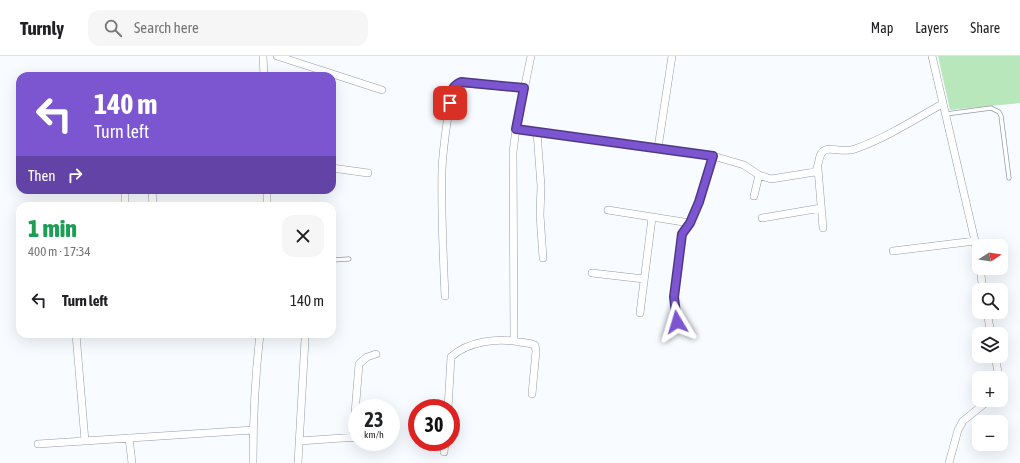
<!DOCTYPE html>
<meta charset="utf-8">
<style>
:root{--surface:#fff;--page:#f6f6f6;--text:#202124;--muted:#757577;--line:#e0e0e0}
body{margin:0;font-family:"Asap Condensed",sans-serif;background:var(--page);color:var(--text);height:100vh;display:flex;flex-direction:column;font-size:15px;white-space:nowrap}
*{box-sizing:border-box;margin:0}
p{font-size:13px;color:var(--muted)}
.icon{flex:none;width:22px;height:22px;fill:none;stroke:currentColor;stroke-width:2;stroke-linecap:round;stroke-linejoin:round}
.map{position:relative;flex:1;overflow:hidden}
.drawer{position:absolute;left:16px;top:146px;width:320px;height:136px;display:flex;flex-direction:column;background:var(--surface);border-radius:12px;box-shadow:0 4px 16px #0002}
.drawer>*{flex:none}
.top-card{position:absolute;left:16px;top:16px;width:320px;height:122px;border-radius:12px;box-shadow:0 4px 16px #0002;background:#7c56d0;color:#fff;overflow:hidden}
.needle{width:26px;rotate:78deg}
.tools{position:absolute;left:972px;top:183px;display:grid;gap:8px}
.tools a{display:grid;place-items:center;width:36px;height:36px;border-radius:8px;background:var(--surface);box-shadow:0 4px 16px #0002;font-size:20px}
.speed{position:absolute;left:348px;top:343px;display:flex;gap:8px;font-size:20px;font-weight:700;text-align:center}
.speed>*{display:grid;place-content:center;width:52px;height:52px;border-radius:50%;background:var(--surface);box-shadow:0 4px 16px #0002;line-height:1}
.speed small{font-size:10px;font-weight:400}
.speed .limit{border:6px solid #d22;background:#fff;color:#111}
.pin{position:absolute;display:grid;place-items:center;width:34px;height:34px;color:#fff;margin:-17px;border-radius:8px;box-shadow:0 2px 6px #0006}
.me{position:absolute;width:44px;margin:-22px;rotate:353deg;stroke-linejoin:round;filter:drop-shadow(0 0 3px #0008)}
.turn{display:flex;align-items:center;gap:14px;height:84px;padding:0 12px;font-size:18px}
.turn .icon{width:52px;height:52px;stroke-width:2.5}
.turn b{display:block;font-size:28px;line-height:34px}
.then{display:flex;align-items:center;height:38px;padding:0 12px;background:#0003;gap:8px;font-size:15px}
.round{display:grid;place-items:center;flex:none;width:42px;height:42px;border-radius:12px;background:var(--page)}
.headline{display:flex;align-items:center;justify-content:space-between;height:68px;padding:0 12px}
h1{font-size:24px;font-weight:800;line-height:30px;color:#1e9e55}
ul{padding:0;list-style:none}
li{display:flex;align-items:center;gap:12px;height:60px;padding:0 12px}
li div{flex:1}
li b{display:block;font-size:15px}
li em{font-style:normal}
header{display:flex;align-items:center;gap:24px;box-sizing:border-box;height:56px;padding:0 20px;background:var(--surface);border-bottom:1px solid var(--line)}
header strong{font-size:19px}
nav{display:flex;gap:22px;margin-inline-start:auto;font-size:14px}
.search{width:280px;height:36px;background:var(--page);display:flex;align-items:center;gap:10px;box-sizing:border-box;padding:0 14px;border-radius:12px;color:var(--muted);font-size:15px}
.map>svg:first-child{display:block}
.green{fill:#b7e7ba}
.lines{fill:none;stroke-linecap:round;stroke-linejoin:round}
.lane-casing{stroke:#959ca5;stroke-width:5}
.street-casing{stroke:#959ca5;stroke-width:8}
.lane{stroke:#fff;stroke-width:3.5}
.street{stroke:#fff;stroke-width:7}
.route-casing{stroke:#513887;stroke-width:10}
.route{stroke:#7c56d0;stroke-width:7}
</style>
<header>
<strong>Turnly</strong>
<div class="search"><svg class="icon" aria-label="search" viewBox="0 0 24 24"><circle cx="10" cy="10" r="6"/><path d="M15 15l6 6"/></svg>Search here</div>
<nav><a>Map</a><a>Layers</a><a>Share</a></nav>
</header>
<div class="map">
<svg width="1020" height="407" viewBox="0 0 1020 407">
<rect width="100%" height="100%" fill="#f8fbff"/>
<path class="green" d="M938,0H1020V47L950,54Z"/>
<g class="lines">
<defs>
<path id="lane" d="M946,58L991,52L999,56L1001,60L1009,122
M332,204L349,203"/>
<path id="street" d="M263,0L264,20
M277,0L382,34
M932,0L975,185L979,209
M516,73L713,100L744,109L759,119L771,123L815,116C820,110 817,98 825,94C831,91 844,97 855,93C886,82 914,64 942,48
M537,76L541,130L540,159L543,202
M658,92L672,0
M332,112L368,117
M818,113L823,172
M125,134V150
M152,134L153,150
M754,140L759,119
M267,150V134
M608,154L690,167
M762,162L821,152
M893,195L975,185
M980,212L983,234
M592,217L644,223
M445,240C443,198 441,156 442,114C443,87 448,61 452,34L454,30L461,27L524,32
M987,256L991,278
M640,257L652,162
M677,266L674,241L682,178L690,167L699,145L713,100
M76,278L85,385
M515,285L514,282L513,96L516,73L531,0
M995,300L998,316L995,322
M448,352L451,301C468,285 497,282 520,286C525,287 530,287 535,289L536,295L532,338
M129,382L132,407
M353,382L359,308L367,301L376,298
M299,385L357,381
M38,388L253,374
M444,396L445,386
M253,407C253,364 255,321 260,278
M298,407L305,284
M949,407L958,374L963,365L989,344"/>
</defs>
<use href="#lane" class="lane-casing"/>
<use href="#street" class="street-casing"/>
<use href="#lane" class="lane"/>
<use href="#street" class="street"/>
</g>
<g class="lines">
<defs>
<path id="route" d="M450,47C452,37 450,31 461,26L524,32L516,73L713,100L699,146L690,167L682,178L674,241L677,266"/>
</defs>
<use href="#route" class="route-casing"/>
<use href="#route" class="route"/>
</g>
</svg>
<div class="tools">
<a><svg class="needle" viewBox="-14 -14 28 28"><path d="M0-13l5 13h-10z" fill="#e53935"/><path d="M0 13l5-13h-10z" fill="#757577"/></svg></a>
<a><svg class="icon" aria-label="search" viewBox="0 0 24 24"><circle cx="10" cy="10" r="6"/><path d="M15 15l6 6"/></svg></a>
<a><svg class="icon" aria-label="layers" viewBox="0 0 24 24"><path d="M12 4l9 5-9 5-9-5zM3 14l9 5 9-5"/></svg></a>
<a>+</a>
<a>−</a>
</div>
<div class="speed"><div>23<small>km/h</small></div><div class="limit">30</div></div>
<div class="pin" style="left:450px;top:47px;background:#d93025"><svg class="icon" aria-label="arrive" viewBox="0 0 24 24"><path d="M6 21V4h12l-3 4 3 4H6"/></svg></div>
<svg class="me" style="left:677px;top:266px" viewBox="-20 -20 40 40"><path d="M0-17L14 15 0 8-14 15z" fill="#7c56d0" stroke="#fff" stroke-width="4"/></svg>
<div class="top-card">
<div class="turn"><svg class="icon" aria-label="left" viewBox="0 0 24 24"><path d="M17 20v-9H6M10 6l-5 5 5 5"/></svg><div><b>140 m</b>Turn left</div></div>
<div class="then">Then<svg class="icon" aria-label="right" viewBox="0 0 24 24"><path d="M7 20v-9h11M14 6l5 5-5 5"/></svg></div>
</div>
<section class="drawer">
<div class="headline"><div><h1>1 min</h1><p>400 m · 17:34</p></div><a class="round"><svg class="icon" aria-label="close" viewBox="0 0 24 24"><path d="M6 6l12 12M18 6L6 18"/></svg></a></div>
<ul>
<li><svg class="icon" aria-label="left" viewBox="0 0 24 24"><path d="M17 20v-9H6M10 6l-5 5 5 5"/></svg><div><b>Turn left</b></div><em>140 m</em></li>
</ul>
</section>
</div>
